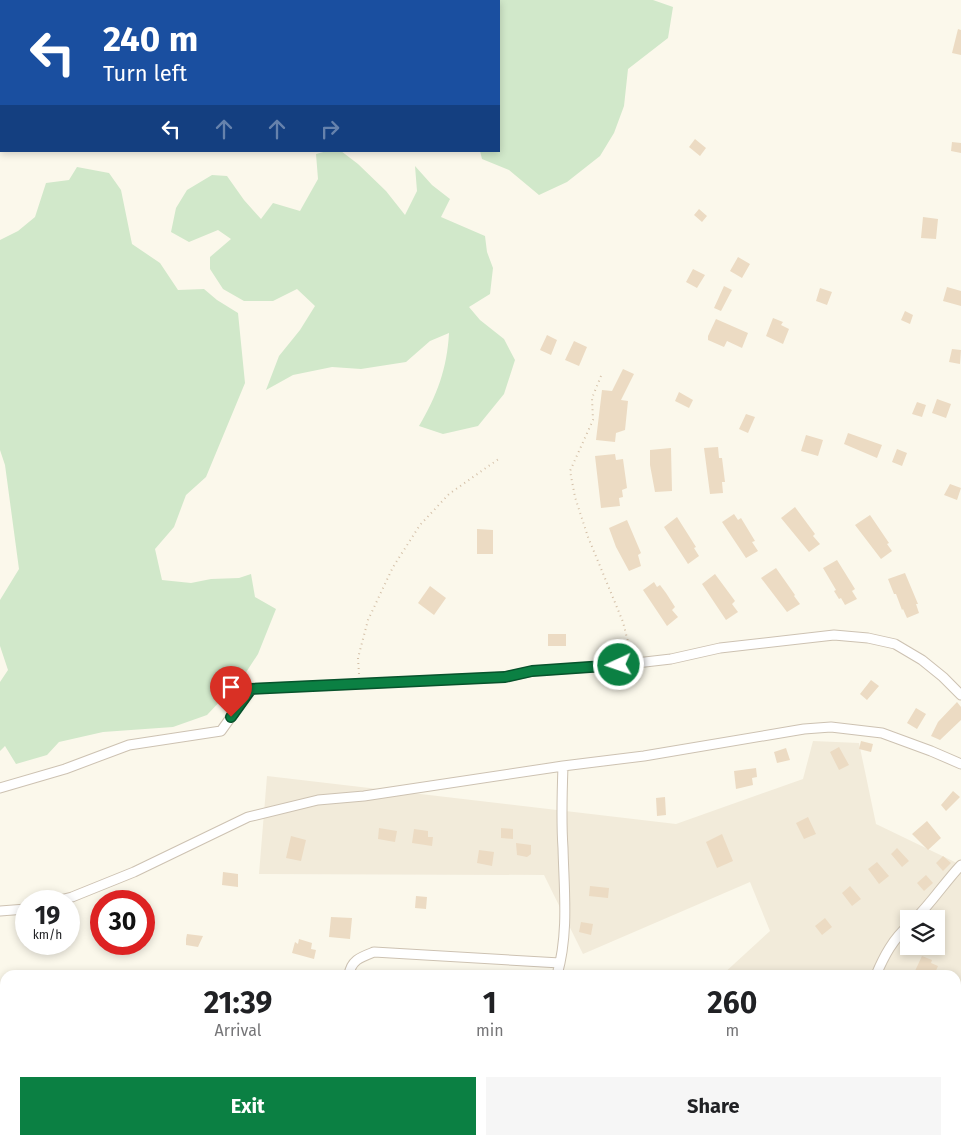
<!DOCTYPE html>
<style>
:root{--surface:#fff;--page:#f6f6f6;--text:#202124;--muted:#757577;--accent:#0b8043}
body{margin:0;font-family:"Fira Sans",sans-serif;background:var(--page);color:var(--text);height:100vh;display:flex;flex-direction:column;font-size:19px;white-space:nowrap}
*{box-sizing:border-box;margin:0}
p{font-size:16px;color:var(--muted)}
.icon{flex:none;width:28px;height:28px;fill:none;stroke:currentColor;stroke-width:2;stroke-linecap:round;stroke-linejoin:round}
.map{position:relative;flex:1;overflow:hidden}
.sheet{position:absolute;left:0px;top:970px;width:961px;height:175px;display:flex;flex-direction:column;background:var(--surface);border-radius:15px 15px 0 0;box-shadow:0 2px 8px #0003}
.sheet>*{flex:none}
.hud{position:absolute;left:0px;top:0px;width:500px;height:152px;box-shadow:0 2px 8px #0003;background:#1a4fa0;color:#fff;overflow:hidden}
.buttons{position:absolute;left:900px;top:910px;display:grid;gap:10px}
.buttons a{display:grid;place-items:center;width:45px;height:45px;border-radius:0px;background:var(--surface);box-shadow:0 2px 8px #0003;font-size:25px}
.speed{position:absolute;left:15px;top:890px;display:flex;gap:10px;font-size:25px;font-weight:700;text-align:center}
.speed>*{display:grid;place-content:center;width:65px;height:65px;border-radius:50%;background:var(--surface);box-shadow:0 2px 8px #0003;line-height:1}
.speed small{font-size:12px;font-weight:400}
.speed .limit{border:8px solid #d22;background:#fff;color:#111}
.pin{position:absolute;display:grid;place-items:center;width:42px;height:42px;color:#fff;margin:-51px -21px;border-radius:50% 50% 50% 0;rotate:-45deg;box-shadow:0 0 5px #0007}
.pin .icon{rotate:45deg}
.me{position:absolute;width:55px;margin:-28px;rotate:267deg;stroke-linejoin:round;filter:drop-shadow(0 0 4px #0008)}
.turn{display:flex;align-items:center;gap:18px;height:105px;padding:0 20px;font-size:22px}
.turn .icon{width:65px;height:65px;stroke-width:2.5}
.turn b{display:block;font-size:35px;line-height:42px}
.lanes{display:flex;align-items:center;height:48px;padding:0 20px;background:#0003;justify-content:center;gap:25px;direction:ltr}
.lanes .off{opacity:.35}
.eta{display:flex;justify-content:space-evenly;align-items:center;height:85px;text-align:center}
.eta b{font-size:30px;font-weight:700;line-height:35px}
.primary-button{display:flex;gap:10px;margin-top:auto;padding:10px 20px}
.primary-button a{flex:1;height:58px;border-radius:0px;background:var(--accent);color:#fff;font-size:20px;font-weight:700;line-height:58px;text-align:center}
.primary-button a+a{background:var(--page);color:var(--text)}
.map>svg:first-child{display:block}
.residential{fill:#f2ebda;fill-rule:evenodd}
.green{fill:#d1e8ca}
.building{fill:#ecdbc3}
.lines{fill:none;stroke-linecap:round;stroke-linejoin:round}
.street-casing{stroke:#cdc2b2;stroke-width:11}
.path{stroke:#d4c0a8;stroke-width:2;stroke-dasharray:1 4;stroke-linecap:butt}
.street{stroke:#fff;stroke-width:9}
.route-casing{stroke:#07532c;stroke-width:12}
.route{stroke:#0b8043;stroke-width:9}
</style>
<div class="map">
<svg width="961" height="1145" viewBox="0 0 961 1145">
<rect width="100%" height="100%" fill="#fbf8eb"/>
<path class="residential" d="M813,741L859,743L876,824L961,865V1145H755L757,1140H956V975H722L770,931L750,882L583,954L544,875L259,874L267,776L676,824L803,779ZM909,919H936V946H909Z"/>
<path class="green" d="M467,0H653L673,7L668,38L628,69L624,106L614,133L600,156L567,182L539,195L509,170L482,159L480,151H499V1H466Z
M327,151H341L358,164L386,191L405,215L417,191L415,166L432,185L450,199L441,217L485,236L487,252L493,268L490,294L469,307L480,320L504,339L515,360L504,394L478,426L443,434L419,426C437,395 447,369 449,333L430,341L406,362L361,369L332,367L293,375L266,390L279,356L300,330L315,306L297,289L273,301H244L223,289L210,269V257L231,239L218,230L189,242L171,232L176,208L187,190L212,175L227,176L244,200L261,219L273,203L300,211L318,179L316,154Z
M77,167L109,173L121,190L132,244L160,263L178,290L204,289L217,300L238,313L245,383L206,477L186,495L174,527L155,549L162,580L191,583L211,579L239,578L251,574L255,597L276,609L258,654L243,677L207,715L173,727L103,732L59,742L47,755L16,764L5,746L0,751V682L8,670L0,646V600L19,569L5,465L0,450V240L18,231L35,217L46,183L69,180Z"/>
<path class="building" d="M958,29L961,30V55L952,53Z
M695,139L706,148L700,156L689,147Z
M952,142L961,143V153L951,151Z
M699,209L707,216L702,222L694,215Z
M923,217L938,219L936,239L921,238Z
M738,257L750,264L742,278L730,271Z
M693,269L705,275L697,288L686,282Z
M724,286L732,290L721,311L714,308Z
M947,287L961,291V306L943,301Z
M820,288L832,292L827,305L816,301Z
M905,311L913,315L910,324L901,320Z
M773,318L783,322L781,325L789,329L783,344L766,336Z
M716,319L748,333L742,348L727,341L724,347L708,340V336Z
M547,335L557,340L551,355L540,350Z
M574,341L587,347L579,366L565,360Z
M952,349L961,350L960,364L949,362Z
M623,369L634,374L621,400L628,401L625,430L616,433L615,442L596,440L602,390L612,391Z
M679,392L693,400L689,408L675,401Z
M937,399L951,404L946,418L932,413Z
M917,402L926,405L922,417L912,414Z
M746,414L755,417L748,433L739,429Z
M848,433L882,445L877,458L844,444Z
M806,435L823,440L818,456L801,451Z
M718,447L719,458H722L725,482H722L723,493L710,494L704,448Z
M671,448L672,491L655,492L650,465V450Z
M897,449L907,453L902,466L892,462Z
M615,454L616,460L623,459L627,488L622,490L623,497L619,498L620,506L601,508L595,456Z
M950,484L961,488L957,500L944,495Z
M795,507L815,534L813,536L820,544L809,552L781,518Z
M734,514L738,520L741,518L755,541L752,542L758,551L746,558L722,522Z
M870,515L889,543L887,544L892,551L881,559L855,525Z
M677,517L696,547L694,548L699,556L688,564L664,527Z
M627,520L641,553L638,555L641,566L629,571L616,547L609,528Z
M477,529L493,530V554H477Z
M837,560L855,589L852,591L857,599L845,605L841,598L839,599L834,591L836,590L823,568Z
M776,568L795,595L794,596L800,604L787,612L761,578Z
M905,573L918,604H916L919,613L907,618L903,609L902,610L896,594H894L888,579Z
M715,574L735,601L732,604L738,612L726,620L702,584Z
M654,582L657,587L660,585L666,593L675,607L672,610L678,617L667,626L643,590Z
M430,586L446,598L434,615L418,603Z
M548,634H566V646H548Z
M871,680L879,686L867,700L860,694Z
M957,702L961,707V720L940,740L931,736L938,722Z
M916,708L926,714L917,729L907,723Z
M861,741L873,744L871,752L859,749Z
M839,747L849,765L839,770L830,752Z
M786,748L790,760L777,763L774,752Z
M756,768L757,777L752,778L753,785L736,789L734,771Z
M953,791L960,797L946,811L941,805Z
M665,797L666,815L657,816L656,798Z
M808,817L816,834L804,839L796,823Z
M927,821L941,838L928,850L912,834Z
M379,828L397,831L395,842L378,839Z
M501,828L513,829V839L501,838Z
M414,829L428,831V837H433L432,846L412,843Z
M722,834L733,861L717,868L706,842Z
M291,836L306,840L301,861L286,858Z
M516,843L531,845V854L527,857L517,855Z
M897,848L909,861L902,867L891,854Z
M479,850L494,852L492,866L477,863Z
M943,856L951,863L943,871L936,863Z
M877,862L889,876L879,884L868,869Z
M223,872L238,874V887L222,885Z
M926,875L933,883L924,891L917,883Z
M590,886L609,888L608,898L589,896Z
M850,886L861,899L852,906L842,893Z
M416,896L427,897L426,909L415,908Z
M331,917L352,918L350,939L329,937Z
M825,918L832,927L822,935L815,926Z
M581,922L593,924L591,935L579,932Z
M187,934L203,936L198,947L186,945V939Z
M299,939L312,943L311,949L316,950L314,959L292,953L295,942L298,944Z
M922,956L932,960L931,963L938,966L934,975H923L915,971Z"/>
<g class="lines">
<defs>
<path id="street" d="M0,788L65,769L129,745L221,731L251,689L505,677L533,671L619,665L671,659L720,648L834,635L868,638L895,644L922,660L943,677L961,695
M56,901L72,897L134,872L248,817L318,800L364,796L563,766L644,756L804,729L831,727L882,733L931,751L961,764
M0,911L26,909
M915,919C932,902 945,882 961,865
M349,975C351,960 361,957 374,952L560,963
M557,975C569,933 564,890 563,848C561,820 562,793 563,766
M876,975C884,956 893,939 909,925
M310,1145L311,1140
M503,1145L505,1140
M792,1145L795,1140"/>
</defs>
<use href="#street" class="street-casing"/>
<path class="path" d="M601,376L592,398L593,420L570,471L575,497L588,537L623,622L631,654
M359,674L358,658L368,620L393,567L420,525L449,494L500,458"/>
<use href="#street" class="street"/>
</g>
<g class="lines">
<defs>
<path id="route" d="M231,717L251,689L505,677L532,671L619,665"/>
</defs>
<use href="#route" class="route-casing"/>
<use href="#route" class="route"/>
</g>
</svg>
<div class="buttons">
<a><svg class="icon" aria-label="layers" viewBox="0 0 24 24"><path d="M12 4l9 5-9 5-9-5zM3 14l9 5 9-5"/></svg></a>
</div>
<div class="speed"><div>19<small>km/h</small></div><div class="limit">30</div></div>
<div class="pin" style="left:231px;top:717px;background:#d93025"><svg class="icon" aria-label="arrive" viewBox="0 0 24 24"><path d="M6 21V4h12l-3 4 3 4H6"/></svg></div>
<svg class="me" style="left:619px;top:665px" viewBox="-20 -20 40 40"><circle r="17" fill="#0b8043" stroke="#fff" stroke-width="3"/><path d="M0-11L8 9 0 5-8 9z" fill="#fff"/></svg>
<div class="hud">
<div class="turn"><svg class="icon" aria-label="left" viewBox="0 0 24 24"><path d="M17 20v-9H6M10 6l-5 5 5 5"/></svg><div><b>240 m</b>Turn left</div></div>
<div class="lanes"><svg class="icon" aria-label="left" viewBox="0 0 24 24"><path d="M17 20v-9H6M10 6l-5 5 5 5"/></svg><svg class="icon off" aria-label="ahead" viewBox="0 0 24 24"><path d="M12 20V5M6 11l6-6 6 6"/></svg><svg class="icon off" aria-label="ahead" viewBox="0 0 24 24"><path d="M12 20V5M6 11l6-6 6 6"/></svg><svg class="icon off" aria-label="right" viewBox="0 0 24 24"><path d="M7 20v-9h11M14 6l5 5-5 5"/></svg></div>
</div>
<section class="sheet">
<div class="eta">
<div><b>21:39</b><p>Arrival</p></div>
<div><b>1</b><p>min</p></div>
<div><b>260</b><p>m</p></div>
</div>
<div class="primary-button"><a>Exit</a><a>Share</a></div>
</section>
</div>
